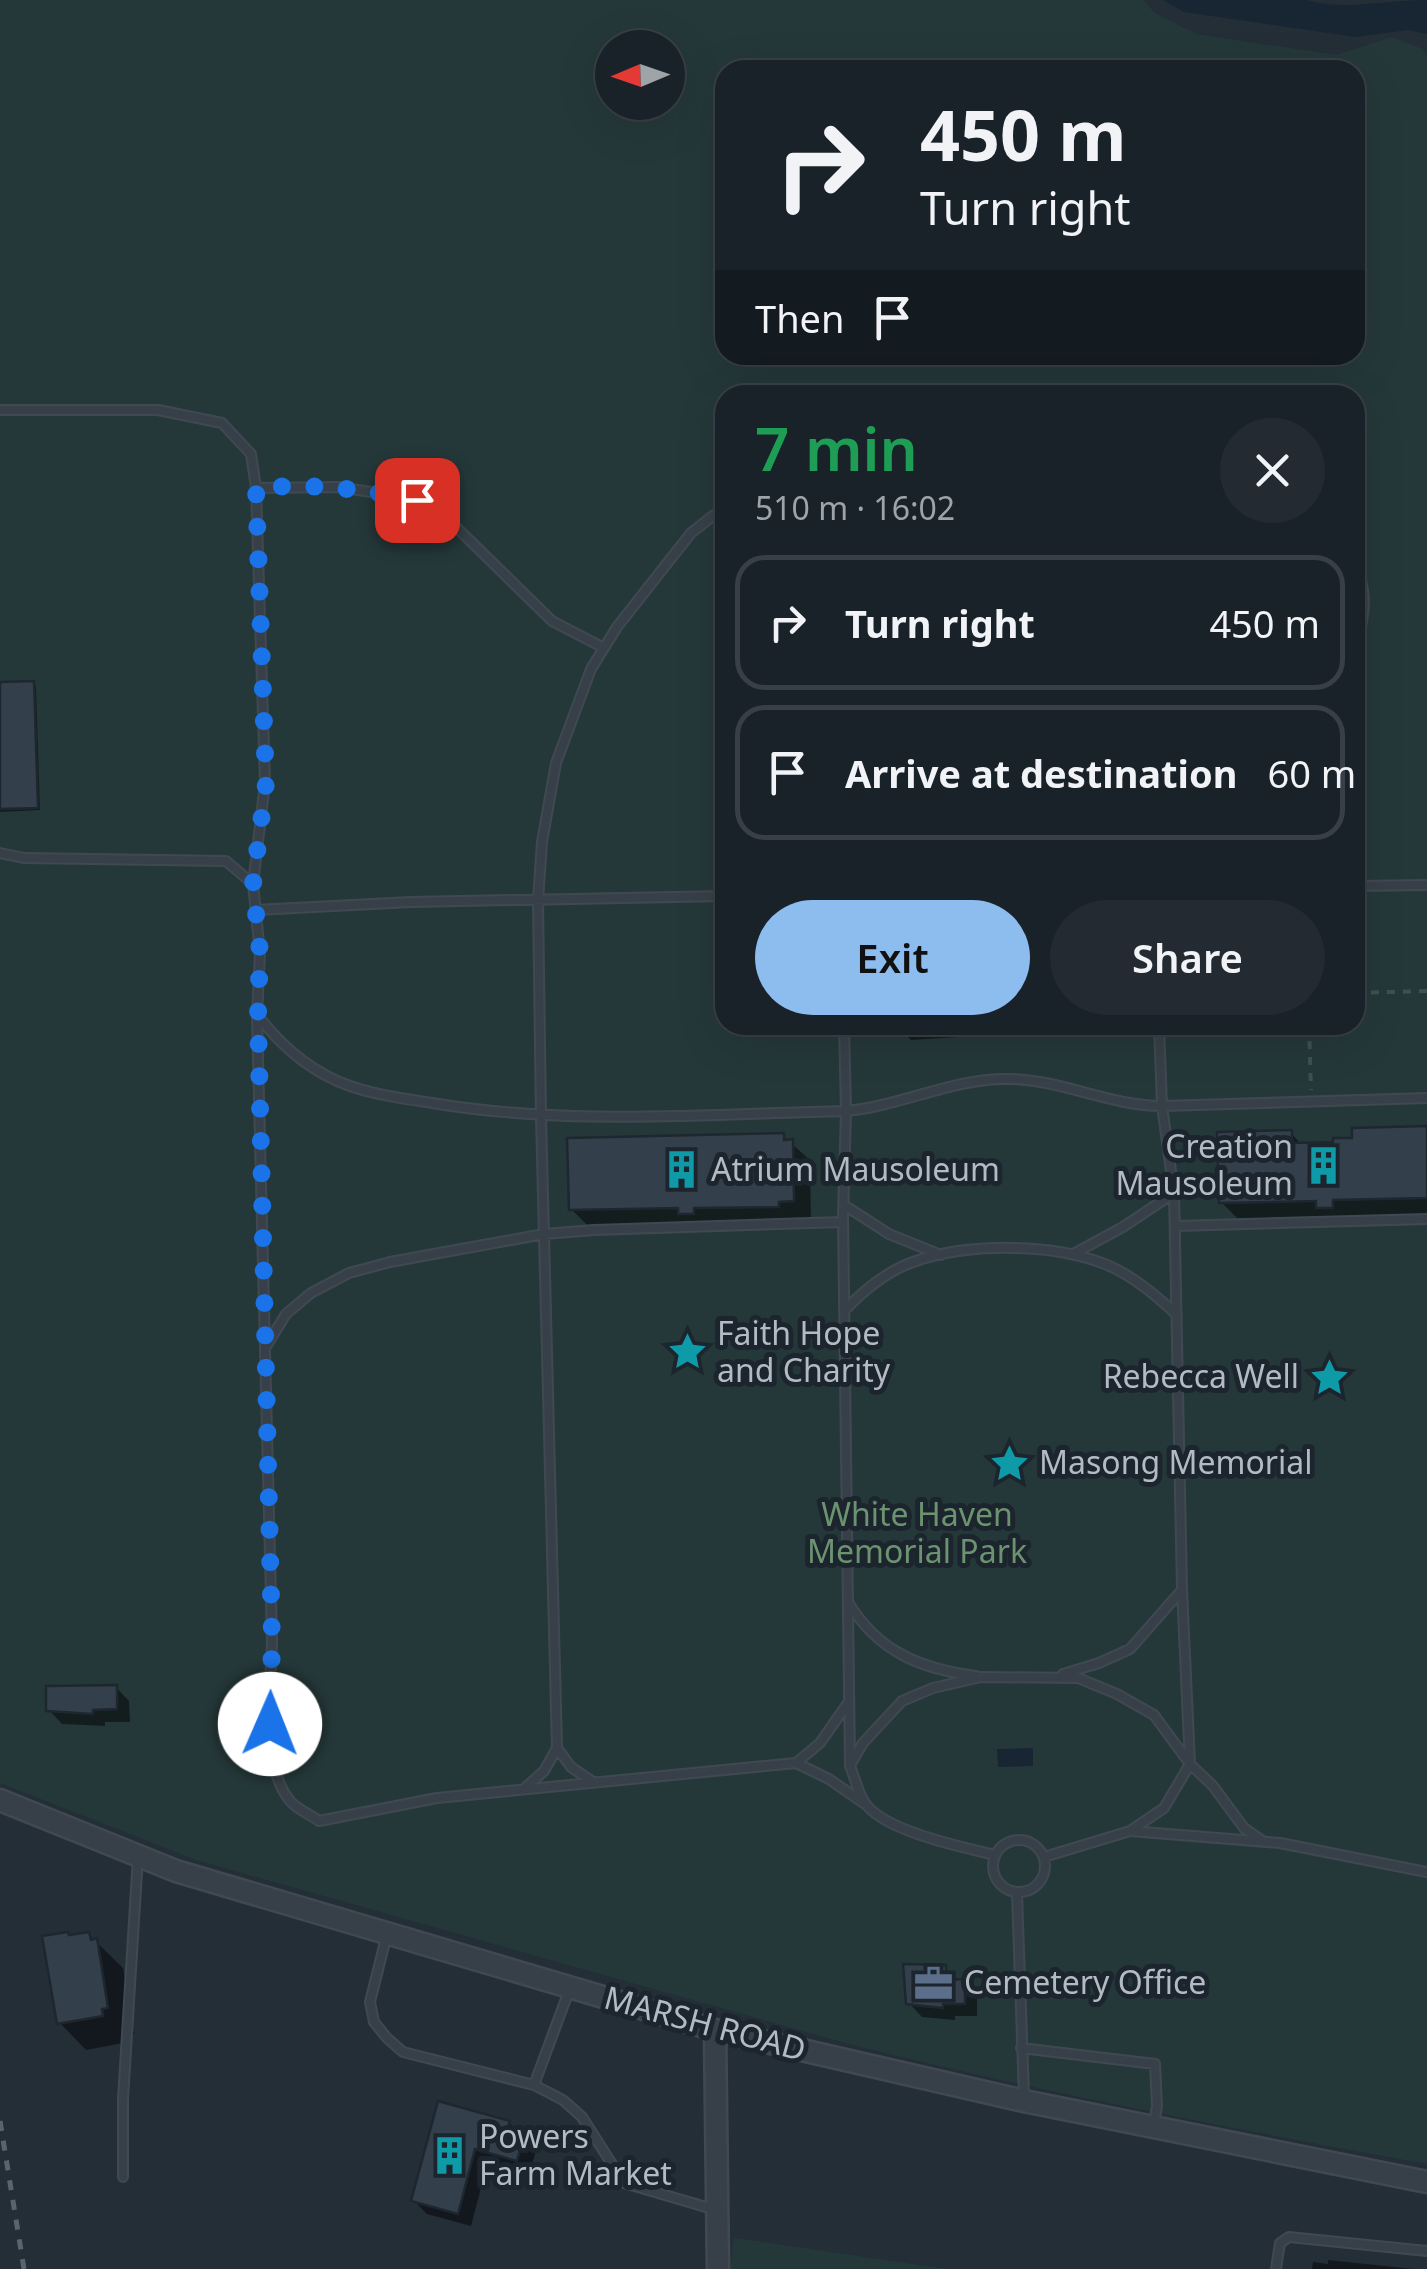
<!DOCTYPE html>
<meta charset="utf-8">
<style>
:root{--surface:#1a2229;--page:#232a31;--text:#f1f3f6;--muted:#9fa4a8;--line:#383f46;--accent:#8dbcee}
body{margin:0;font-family:"Noto Sans",sans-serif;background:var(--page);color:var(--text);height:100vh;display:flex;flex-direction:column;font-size:38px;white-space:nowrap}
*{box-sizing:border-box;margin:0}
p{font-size:32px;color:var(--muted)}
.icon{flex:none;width:55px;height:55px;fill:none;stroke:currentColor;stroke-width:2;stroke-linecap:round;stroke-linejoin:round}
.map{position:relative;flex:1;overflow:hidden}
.side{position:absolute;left:715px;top:385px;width:650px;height:650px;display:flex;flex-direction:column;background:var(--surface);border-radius:30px;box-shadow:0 10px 40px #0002,0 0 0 2px var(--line)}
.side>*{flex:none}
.hud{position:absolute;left:715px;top:60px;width:650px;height:305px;border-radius:30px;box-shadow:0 10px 40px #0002,0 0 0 2px var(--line);background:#1a2229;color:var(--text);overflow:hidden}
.needle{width:65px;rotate:268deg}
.controls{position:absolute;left:595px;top:30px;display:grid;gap:20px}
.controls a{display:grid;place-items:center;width:90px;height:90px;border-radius:50%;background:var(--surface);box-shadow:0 10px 40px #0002,0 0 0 2px var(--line);font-size:50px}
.pin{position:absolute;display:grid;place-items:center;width:85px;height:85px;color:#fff;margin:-42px;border-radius:20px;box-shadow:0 5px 15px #0006}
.me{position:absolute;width:110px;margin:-55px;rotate:1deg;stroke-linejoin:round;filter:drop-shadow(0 0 8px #0008)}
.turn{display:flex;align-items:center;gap:35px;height:210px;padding:0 40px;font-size:45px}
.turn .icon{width:130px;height:130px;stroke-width:2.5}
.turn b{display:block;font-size:70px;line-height:85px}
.then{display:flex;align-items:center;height:95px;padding:0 40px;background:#0003;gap:20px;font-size:38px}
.round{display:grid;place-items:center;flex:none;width:105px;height:105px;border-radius:52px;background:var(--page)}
.overview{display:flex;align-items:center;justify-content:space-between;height:170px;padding:0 40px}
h1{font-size:60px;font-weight:600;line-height:75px;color:#1e9e55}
.action{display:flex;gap:20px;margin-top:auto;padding:20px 40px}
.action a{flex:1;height:115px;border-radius:60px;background:var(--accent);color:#111;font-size:40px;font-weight:600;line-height:115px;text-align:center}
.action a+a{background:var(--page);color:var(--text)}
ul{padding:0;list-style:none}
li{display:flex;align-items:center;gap:30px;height:135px;margin:0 20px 15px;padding:0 20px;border:5px solid var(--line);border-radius:30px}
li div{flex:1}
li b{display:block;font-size:38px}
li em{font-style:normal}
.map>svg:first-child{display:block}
.green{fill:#253839;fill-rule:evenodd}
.water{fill:#182634}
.shadow{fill:#0007}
.building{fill:#33404b;stroke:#1e272f;stroke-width:2.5}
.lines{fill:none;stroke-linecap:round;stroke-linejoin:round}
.service-casing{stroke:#404951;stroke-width:12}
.tertiary-casing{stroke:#404951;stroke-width:25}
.path{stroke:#3e5150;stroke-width:4;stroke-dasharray:8 8;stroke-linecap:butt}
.service{stroke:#374048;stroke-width:8}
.tertiary{stroke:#374048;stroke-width:20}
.rail{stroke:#59646f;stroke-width:5;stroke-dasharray:10 10;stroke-linecap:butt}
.route{stroke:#1a73e8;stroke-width:18;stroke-dasharray:0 32.4}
.labels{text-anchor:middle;stroke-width:10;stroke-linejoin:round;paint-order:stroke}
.poi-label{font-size:32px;fill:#b2bbc4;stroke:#1c252d;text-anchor:start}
.park-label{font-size:32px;fill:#6b9370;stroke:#1c252d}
.street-label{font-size:32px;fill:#b2bbc4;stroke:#1c252d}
</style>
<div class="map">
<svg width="1427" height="2269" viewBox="0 0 1427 2269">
<rect width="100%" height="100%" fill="#232e37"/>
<path class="green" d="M0,0H1143L1155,13L1196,34L1336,55L1392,37L1423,49L1427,56V2164C1234,2129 1040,2092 849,2044L196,1860L0,1783ZM612,48H668V102H612ZM725,70H1355V355H725ZM725,395H1355V1025H725Z
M734,2238L947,2269H730Z"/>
<path class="water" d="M1163,0H1306C1342,11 1389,0 1427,0V34L1408,30L1355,37L1184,12Z
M1033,1748V1766L998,1767L997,1749Z"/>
<path class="shadow" d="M33,684L36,687L40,810L0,812V685Z
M872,1025H974V1036L911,1040L908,1037H885Z
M1093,1025H1121V1028L1097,1029Z
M1427,1129V1215L1350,1217V1225L1329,1218L1239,1220L1221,1202L1291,1133L1302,1145L1336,1144Z
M783,1136L810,1160L811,1218L796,1219V1224L710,1225V1231H699L692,1225L589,1227L571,1209Z
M116,1687L129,1701L130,1722H105V1726L62,1724L49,1710Z
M88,1934L123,1968L134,2034L127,2035L128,2042L86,2050L60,2023Z
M944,1968L977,1995V2016H955V2020L922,2017L909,2003Z
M440,2104L509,2123L537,2147L530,2172L488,2161L471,2226L427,2214L414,2201Z
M1328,2260L1413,2269H1312L1313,2262L1328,2264Z"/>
<path class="building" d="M34,681L38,808L0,809V682Z
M1427,1126V1198L1333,1200V1208H1316V1201L1219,1203L1217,1132L1292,1130V1143L1333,1142V1138H1352V1128Z
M784,1133V1140L793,1139L794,1201L779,1202V1207L694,1208V1214H678V1208L569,1210L567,1138Z
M117,1685V1709L93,1710V1714L46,1711V1686Z
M68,1932L69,1935L89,1932L91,1940L97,1938L108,2008L102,2009L103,2016L57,2024L42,1936Z
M903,1964L946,1965V1980L965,1979V2004H943V2008L906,2004Z
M438,2101L510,2121L508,2127L525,2132L517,2161L475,2149L458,2214L411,2201Z"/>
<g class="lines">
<defs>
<path id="service" d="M0,410H158L222,423L251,454L256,488
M1355,566C1371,595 1362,623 1355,654
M0,853L24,858L226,861L253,884L260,953L257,1015L272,1641C271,1686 259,1768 292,1803C299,1810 311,1815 319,1821L437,1798L796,1763L829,1779L865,1804
M253,884L265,783L256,488L338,487L417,499L448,519L552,621L604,648
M1355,886L1427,885
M256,910L411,902L725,896
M259,1017C283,1048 313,1073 350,1086C376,1095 405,1099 432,1103C569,1126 709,1114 846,1111L844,1025
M1159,1025L1162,1106L1427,1098
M844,1205L889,1234L941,1255
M1175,1226L1427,1219
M1073,1254L1123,1227L1174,1193
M845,1310C863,1291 888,1271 913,1262C967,1243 1049,1243 1102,1263C1130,1273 1156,1295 1177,1315
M267,1345L286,1314L311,1293L349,1273L390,1262L544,1234L594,1230L843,1222
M848,1602C878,1652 921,1669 976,1676
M1063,1674L1099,1663L1130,1649L1182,1590
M852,1762L863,1743L902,1701L933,1688L981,1677L1078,1678L1117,1694L1154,1715L1190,1764L1213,1786L1244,1828L1264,1842
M796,1763L820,1743L848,1703
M593,1782L571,1767L557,1748L541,1117L538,900L542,842L556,763L591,669L617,627L691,533L714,515L725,528
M526,1787L544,1771L557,1748
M1130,1831L1280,1843L1427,1872
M993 1866a26 26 0 1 1 52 0a26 26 0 1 1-52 0Z
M995,1855C962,1847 884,1831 865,1803C858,1793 855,1778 850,1766L843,1216L846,1111C901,1106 953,1078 1008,1079C1060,1079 1110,1106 1162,1106L1174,1193L1182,1590L1190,1764L1164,1808L1130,1831L1044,1857
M1017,1893L1024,2097
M387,1934L370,2002L374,2022L387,2038L403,2052L534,2085L570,1988
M1021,2048L1155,2064L1157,2106L1154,2125
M534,2085L563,2100L582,2117L624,2183L716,2210
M123,2177V2099L138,1856
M1276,2269L1280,2243L1289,2237L1427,2251"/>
<path id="tertiary" d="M0,1800L176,1871L715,2030L1024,2101L1427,2182
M715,2030L718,2269"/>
</defs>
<use href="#service" class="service-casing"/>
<use href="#tertiary" class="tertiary-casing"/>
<path class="path" d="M1355,993L1427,991
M1309,1025L1311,1090"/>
<use href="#service" class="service"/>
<use href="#tertiary" class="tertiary"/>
<path class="rail" d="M0,2121L24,2269"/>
</g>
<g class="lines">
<path class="route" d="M270,1724L272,1641L258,1015L260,952L253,884L266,783L256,488C311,483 364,489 417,500"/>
</g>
<defs>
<symbol id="building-bare" viewBox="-9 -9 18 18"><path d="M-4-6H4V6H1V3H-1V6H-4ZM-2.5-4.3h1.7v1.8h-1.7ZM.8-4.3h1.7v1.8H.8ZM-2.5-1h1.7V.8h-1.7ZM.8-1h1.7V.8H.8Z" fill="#0f9aa8" stroke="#1c252d" stroke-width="2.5" paint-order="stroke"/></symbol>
<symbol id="sight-bare" viewBox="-9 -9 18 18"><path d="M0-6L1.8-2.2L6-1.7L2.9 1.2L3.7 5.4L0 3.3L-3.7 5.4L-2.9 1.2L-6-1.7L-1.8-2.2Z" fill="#0f9aa8" stroke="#1c252d" stroke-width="2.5" paint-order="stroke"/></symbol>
<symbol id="office-bare" viewBox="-9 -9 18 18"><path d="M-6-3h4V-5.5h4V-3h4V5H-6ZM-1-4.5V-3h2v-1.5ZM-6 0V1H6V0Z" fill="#5c6f8a" stroke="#1c252d" stroke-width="2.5" paint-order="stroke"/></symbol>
</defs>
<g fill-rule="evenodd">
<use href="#building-bare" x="1296" y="1138" width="55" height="55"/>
<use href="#building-bare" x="654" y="1142" width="55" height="55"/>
<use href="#sight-bare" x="660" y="1324" width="55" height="55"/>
<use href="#sight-bare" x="1302" y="1350" width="55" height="55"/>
<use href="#sight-bare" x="982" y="1436" width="55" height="55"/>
<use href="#office-bare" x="906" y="1956" width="55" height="55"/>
<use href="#building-bare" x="422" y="2128" width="55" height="55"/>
</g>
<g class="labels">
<g class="poi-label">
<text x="1293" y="1158" text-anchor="end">Creation<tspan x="1293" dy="37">Mausoleum</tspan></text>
<text x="711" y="1181">Atrium Mausoleum</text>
<text x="717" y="1345">Faith Hope<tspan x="717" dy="37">and Charity</tspan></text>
<text x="1299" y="1388" text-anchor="end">Rebecca Well</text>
<text x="1039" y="1474">Masong Memorial</text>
<text x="964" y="1994">Cemetery Office</text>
<text x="479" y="2148">Powers<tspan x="479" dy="37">Farm Market</tspan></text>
</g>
<g class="park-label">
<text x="917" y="1526">White Haven<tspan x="917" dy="37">Memorial Park</tspan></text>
</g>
<g class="street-label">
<text transform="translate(705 2024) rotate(15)" y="11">MARSH ROAD</text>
</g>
</g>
</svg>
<div class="controls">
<a><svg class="needle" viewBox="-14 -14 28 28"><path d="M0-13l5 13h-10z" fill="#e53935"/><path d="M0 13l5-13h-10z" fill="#9fa4a8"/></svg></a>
</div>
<div class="pin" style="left:417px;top:500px;background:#d93025"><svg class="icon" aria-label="arrive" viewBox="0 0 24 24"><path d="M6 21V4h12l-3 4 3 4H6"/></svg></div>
<svg class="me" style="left:270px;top:1724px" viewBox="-20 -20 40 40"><circle r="19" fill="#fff"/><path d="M0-13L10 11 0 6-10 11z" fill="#1a73e8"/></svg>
<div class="hud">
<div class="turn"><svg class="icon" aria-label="right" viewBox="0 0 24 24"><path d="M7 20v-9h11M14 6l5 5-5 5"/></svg><div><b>450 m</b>Turn right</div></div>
<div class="then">Then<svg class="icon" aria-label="arrive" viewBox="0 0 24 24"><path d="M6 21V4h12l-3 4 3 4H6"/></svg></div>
</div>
<section class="side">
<div class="overview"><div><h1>7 min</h1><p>510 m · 16:02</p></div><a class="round"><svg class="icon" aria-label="close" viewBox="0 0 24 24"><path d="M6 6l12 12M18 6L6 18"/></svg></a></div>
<ul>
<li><svg class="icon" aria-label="right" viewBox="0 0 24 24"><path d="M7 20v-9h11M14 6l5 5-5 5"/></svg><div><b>Turn right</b></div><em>450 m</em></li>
<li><svg class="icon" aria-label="arrive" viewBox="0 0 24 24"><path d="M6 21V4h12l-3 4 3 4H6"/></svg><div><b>Arrive at destination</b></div><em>60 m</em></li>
</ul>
<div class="action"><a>Exit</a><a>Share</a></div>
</section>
</div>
